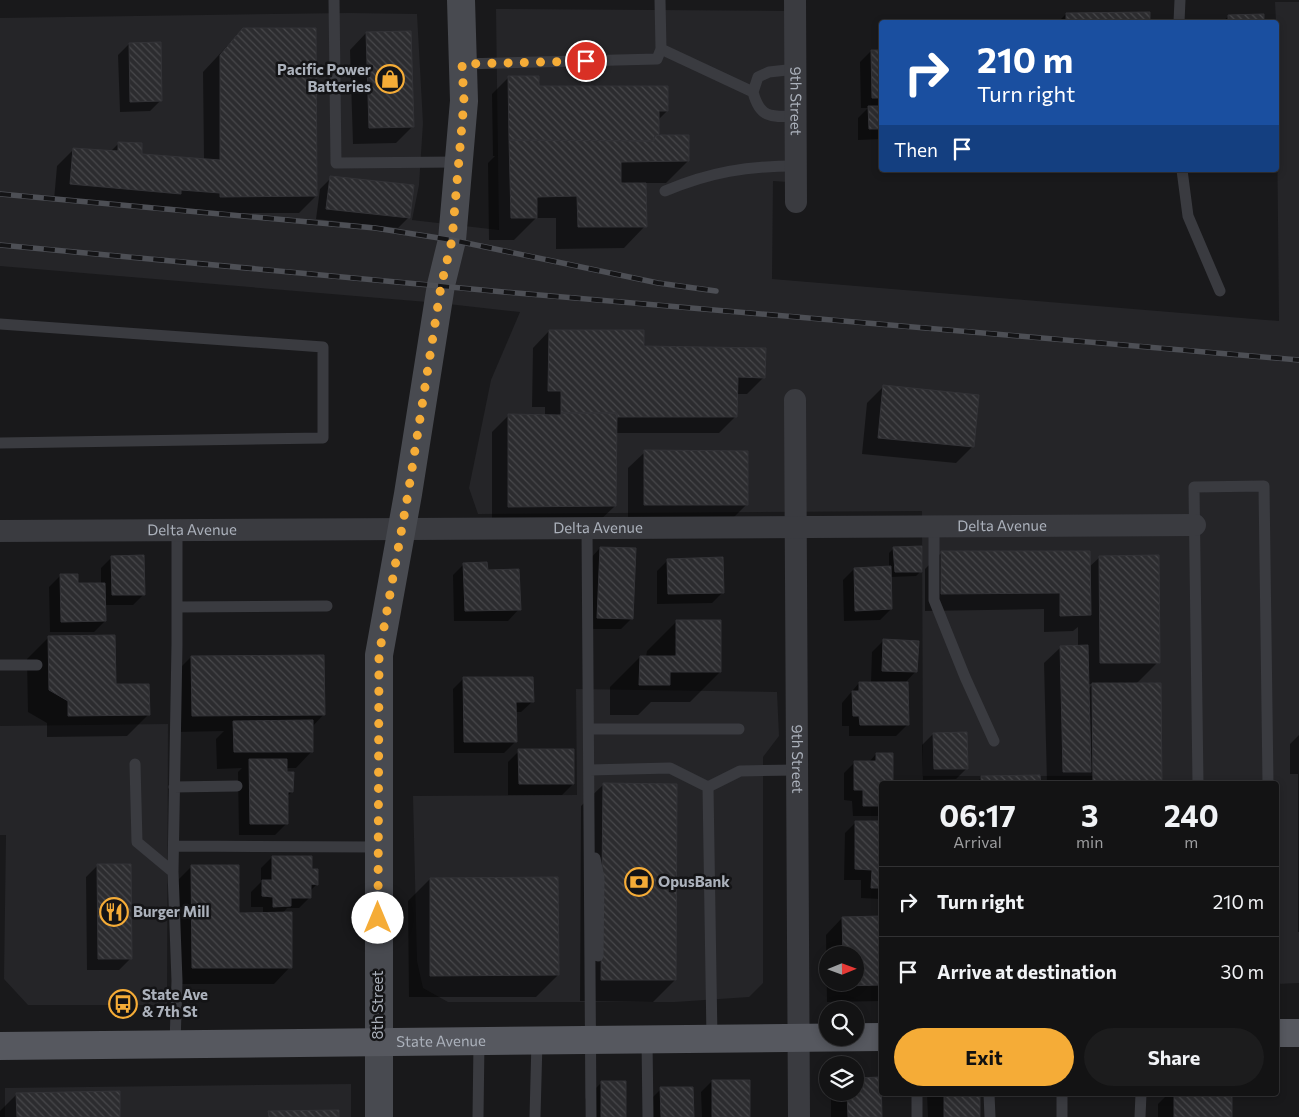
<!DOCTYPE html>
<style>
:root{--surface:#131314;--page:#1c1c1d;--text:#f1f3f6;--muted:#9d9ea0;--line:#323234;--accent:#f5ac37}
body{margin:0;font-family:Commissioner,sans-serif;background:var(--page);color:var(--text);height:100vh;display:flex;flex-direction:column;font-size:19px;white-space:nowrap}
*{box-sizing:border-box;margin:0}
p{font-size:16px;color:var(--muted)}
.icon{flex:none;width:28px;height:28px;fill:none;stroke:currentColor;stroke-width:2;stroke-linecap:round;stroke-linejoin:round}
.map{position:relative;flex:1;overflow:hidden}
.panel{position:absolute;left:879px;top:781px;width:400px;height:315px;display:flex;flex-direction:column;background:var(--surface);border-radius:5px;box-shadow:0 2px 8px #0003,0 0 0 1px var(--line)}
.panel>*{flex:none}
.guide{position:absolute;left:879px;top:20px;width:400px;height:152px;border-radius:5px;box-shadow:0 2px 8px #0003,0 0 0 1px var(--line);background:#1a4fa0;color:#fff;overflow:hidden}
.needle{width:32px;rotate:89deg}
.buttons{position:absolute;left:819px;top:946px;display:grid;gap:10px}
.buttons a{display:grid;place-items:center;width:45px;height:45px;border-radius:50%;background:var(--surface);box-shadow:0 2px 8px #0003,0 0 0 1px var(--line);font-size:25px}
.pin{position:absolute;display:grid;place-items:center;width:42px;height:42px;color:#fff;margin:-21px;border:2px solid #fff;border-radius:50%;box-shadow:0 1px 5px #0007}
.me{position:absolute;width:55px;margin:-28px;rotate:0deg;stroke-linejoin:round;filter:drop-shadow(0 0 4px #0008)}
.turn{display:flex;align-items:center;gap:18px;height:105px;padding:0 15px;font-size:22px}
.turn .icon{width:65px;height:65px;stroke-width:2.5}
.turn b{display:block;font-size:35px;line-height:42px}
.then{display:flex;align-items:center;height:48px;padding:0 15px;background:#0003;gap:10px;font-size:19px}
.eta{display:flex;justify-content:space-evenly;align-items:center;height:85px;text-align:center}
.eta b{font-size:30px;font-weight:700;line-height:35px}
.action{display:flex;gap:10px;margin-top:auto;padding:10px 15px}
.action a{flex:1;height:58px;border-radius:30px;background:var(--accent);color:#111;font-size:20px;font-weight:700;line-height:58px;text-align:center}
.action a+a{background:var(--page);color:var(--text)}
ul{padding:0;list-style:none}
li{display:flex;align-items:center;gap:15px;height:70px;padding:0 15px;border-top:1px solid var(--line)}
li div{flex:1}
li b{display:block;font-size:19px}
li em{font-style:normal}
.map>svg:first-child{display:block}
.built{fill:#252528}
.shadow{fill:#0007;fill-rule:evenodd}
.building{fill:url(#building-back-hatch);stroke:#333337}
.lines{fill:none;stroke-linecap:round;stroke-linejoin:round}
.lane{stroke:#3a3b40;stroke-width:11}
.street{stroke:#3a3b40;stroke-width:22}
.secondary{stroke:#484a50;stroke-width:28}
.primary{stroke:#56585f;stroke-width:28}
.rail-casing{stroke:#4d4f55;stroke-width:5.5}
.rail{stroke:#141416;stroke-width:4;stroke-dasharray:11;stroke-linecap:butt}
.route{stroke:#f5ac37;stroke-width:9;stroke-dasharray:0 16.2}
.labels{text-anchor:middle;stroke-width:5;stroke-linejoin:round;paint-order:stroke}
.poi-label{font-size:15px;font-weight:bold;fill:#abb1bb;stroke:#141416;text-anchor:start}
.street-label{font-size:15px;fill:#abb1bb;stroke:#141416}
</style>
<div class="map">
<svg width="1299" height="1117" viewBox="0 0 1299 1117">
<defs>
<pattern id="building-back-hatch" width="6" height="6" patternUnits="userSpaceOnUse" patternTransform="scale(1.25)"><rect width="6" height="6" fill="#2c2c2f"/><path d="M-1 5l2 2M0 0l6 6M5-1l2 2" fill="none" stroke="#48484b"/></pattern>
</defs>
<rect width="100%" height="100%" fill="#19191b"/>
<path class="built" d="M1275,2H1299V983L1276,984V784H1093L1092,776H923L922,511L478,514L469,488L491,380L520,312L439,303L0,266V18L348,13L417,14L423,123L419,185L412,220L499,230L496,9L786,11L788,182L773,181L772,279L1279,321L1276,22Z
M576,689L777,692L779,736L763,757V983L749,997L675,1002H448L423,988L417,961L413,796L577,795Z
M168,724L167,1005H28L4,979L6,835H0V726Z
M351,1084V1117H5V1088Z"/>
<path class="shadow" d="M1066,14H1149V22H1058Z
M1229,16H1263V22H1222Z
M243,29L316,196L299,213H204V210L166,206L163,210L54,200L57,166L74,149L110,152L119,143L141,155L204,160L203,72Z
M366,33L413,126L396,143L353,144L350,50Z
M129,44L161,100L150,111L120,112L118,55Z
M871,51H881V139L858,140V118L868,108H861L860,62Z
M509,77L538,88L667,111L658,120V136L688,161L666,183H645V226L624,248L556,249V218H536L514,240H489L488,163L495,156H493L492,94Z
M1059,170H1092L1090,172H1059Z
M1182,170H1213L1182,171Z
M331,178L409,217L398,228L316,219L320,189Z
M549,331L643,347L764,377L747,394H736V416L719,433H616L615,506L598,522L492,523V432L509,415L545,416V407H532L533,348Z
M884,386L973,446L956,463L862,454L867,403Z
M645,452L746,505L730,521H628V468Z
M600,548L632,618L621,629H586L589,560Z
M894,548L921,571L916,576L890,577L891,609L880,620L844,621L843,580L854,569L889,568V553Z
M941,553L1089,567L1100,557L1158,662L1136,684L1161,784H1047L1044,663L1061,647H1078V627L1073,631L1044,632V609L925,611V569ZM1087,684H1093L1087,690Z
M112,557L144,594L133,605H104L105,621L94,632H50L49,587L60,576L77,584H101V568Z
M668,560L723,592L712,603L657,604V571Z
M464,564L486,571L519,609L508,621H454L453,575Z
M677,621L720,672L690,702H651L638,715H610V687L640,657H646L647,651Z
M49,637L114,685L149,714L127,736L47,737V723L28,712L27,659Z
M883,641L916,671L905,683L907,725L896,736H849V726H842V703L859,683H871L872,652Z
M191,657L324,714L312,727V751L296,768H286L292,792L286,797V824L275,835H239L238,772L242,768L217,769L216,739L224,731L176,732L174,674Z
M464,678L533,701L521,712H515V742L504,753H454L453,689Z
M933,734L967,768L956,779L923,780L922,745Z
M1299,735V932H1298V774H1290V744Z
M519,751L573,784L562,795H508V762Z
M876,754L881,784V816H853L852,801L844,800V773L855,762H869Z
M982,777L1039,784H975Z
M603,785L675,980L653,1002L580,1001L581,806Z
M856,822L881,823V899L861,898V880H844L845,833Z
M272,857L311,870L317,884L310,891V897L299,908H287L282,914L290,967L274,984H176L175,883L192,866L238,914H263V907H251V892L261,882V868Z
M97,866L130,959L119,970H87L86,877Z
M430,879L558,975L536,997H409L408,901Z
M881,917V1001L827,1002L826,935L842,918ZM828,955H855V982H828Z
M855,1079L881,1117H831V1096L834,1092H855Z
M712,1081L748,1117H702L701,1092Z
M602,1082L625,1117H585V1099Z
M661,1089L692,1117H650V1100Z
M17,1094L119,1117H0V1111Z
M927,1094H978L979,1117H928Z
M1168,1094H1231V1117H1158V1104Z"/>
<path class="building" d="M1150,12V22H1066V13Z
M1264,14V22H1228V15Z
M243,28H316L317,196L220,197V193L181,190V194L70,184L73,148L118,151V142L142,143V154L220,160V55Z
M411,31L414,127L369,128L366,32Z
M161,42L162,101L130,102L129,43Z
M871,50H881V98H872Z
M508,76H539V86H668V111H659V135L654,137V141L509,140Z
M868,106H881V129H869Z
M659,135H689V161L621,162V183H646L647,227H578L577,196L537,197V218H511L509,140L654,141V137Z
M330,176L414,185L410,218L326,209Z
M549,330H644V346L766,348L765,378L738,377L737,417H617V413H561V391H548Z
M883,385L979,395L974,447L878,438Z
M561,413H617L616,506L508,507V414L561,415Z
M644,450L748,451V505H644Z
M922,546V572H895L893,547Z
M600,547L636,548L633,619L597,618Z
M941,551H1090L1091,615L1060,616V593L941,594Z
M144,555L145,595H112L111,556Z
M1159,555L1160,663H1100L1099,556Z
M723,557L724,593L668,594L667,559Z
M487,562L488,570L519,569L521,610L465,611L463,563Z
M891,566L892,609L855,611L854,568Z
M60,574H78V583H105L106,621L61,622Z
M676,620H721V672H670V685H639L640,656H676Z
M115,635L116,684H149L150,715L68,716V701L49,690L48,636Z
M883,639L919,641L917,672L882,671Z
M1088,645L1091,772H1063L1060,646Z
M324,655L325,715L192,716L191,656Z
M463,677H533L534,702H516L517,742H464Z
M859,682H908L909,725H860L859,716H853L852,691H859Z
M1092,683H1161L1162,784H1093Z
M313,720V752H234L233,721Z
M967,732L968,769H934L933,733Z
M518,749H574V784H519Z
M876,753H893V784H881V806H863V790H854V761H876Z
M249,759H287V772H294L293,792H288V824H250Z
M1040,775L1041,784H981V776Z
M933,781H958V784H933Z
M1089,781V784H1063V782Z
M603,783L677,784L676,980H601Z
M855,821H881V888H871L872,870L855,869Z
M272,856H312V869H318V885L311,884V898H291V906L273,907V897L262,896V880H272Z
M97,864H131L132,959H98Z
M191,865H239V913L292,912V968H192Z
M558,877L559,975L430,976V878Z
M881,916V985L843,986V982H855V955H843L842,917Z
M881,1077L882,1117H848L847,1092H855V1078Z
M712,1080H750V1117H712Z
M601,1081H626V1117H601Z
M660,1087H693L694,1117H661Z
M120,1091V1117H17L16,1093Z
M944,1094H980V1117H944Z
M1174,1094H1232V1117H1174Z
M339,1110V1117H269L268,1111Z"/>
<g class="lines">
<path class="lane" d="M334,0L336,163L458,162
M1179,22L1180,0
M661,49L753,92L758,77L769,72L796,69
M463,64L657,59L661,49L660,0
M753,92C760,119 772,117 796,116
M1182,170L1188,216L1220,291
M665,191C710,172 747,166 796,166
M0,324L323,347V438L0,443
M934,526V600L965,677L994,741
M587,528L591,1117
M177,607L327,606
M0,665H37
M589,729H739
M135,764L137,842L173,872
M589,770L670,768L708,787
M1198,784L1194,487L1264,486L1268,784
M174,787L237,786
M174,846L378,847
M595,858L599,878L598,956
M712,1039L708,787L740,771L797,770
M647,1040L648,1117
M175,1044L177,981L173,872L177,644V530
M917,1094V1117
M989,1094L990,1117
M478,1117L479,1042
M535,1117L537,1041
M1062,1117V1094
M1140,1117L1141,1094"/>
<g class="street">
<path id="s1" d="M795,0L796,202"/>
<path id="s2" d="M795,400L799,1117"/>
<path id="s3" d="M0,531L1195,525"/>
</g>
<path class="secondary" d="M379,1117V655L408,494L441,285L452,240L464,101L461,0"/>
<g class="primary">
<path d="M1276,1033H1299"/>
<path id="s4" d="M0,1046L881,1037"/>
</g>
<defs>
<path id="rail" d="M0,194L375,228L452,240L658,283L716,291
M0,245L504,292L1299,360"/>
</defs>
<use href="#rail" class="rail-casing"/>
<use href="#rail" class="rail"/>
</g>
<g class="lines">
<path class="route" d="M378,918L379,655L408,494L441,286L452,240L464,101L462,64L586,61"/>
</g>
<defs>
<symbol id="shop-ring" viewBox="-11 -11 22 22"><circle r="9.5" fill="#141416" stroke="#f5ac37" stroke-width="1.5"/><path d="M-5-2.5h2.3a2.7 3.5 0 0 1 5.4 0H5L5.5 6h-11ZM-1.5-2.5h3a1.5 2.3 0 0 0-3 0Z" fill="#f5ac37"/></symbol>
<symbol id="bank-ring" viewBox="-11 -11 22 22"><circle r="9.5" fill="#141416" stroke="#f5ac37" stroke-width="1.5"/><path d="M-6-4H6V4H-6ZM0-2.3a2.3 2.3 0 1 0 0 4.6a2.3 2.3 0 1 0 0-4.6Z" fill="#f5ac37"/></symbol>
<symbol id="restaurant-ring" viewBox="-11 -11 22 22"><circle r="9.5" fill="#141416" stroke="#f5ac37" stroke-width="1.5"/><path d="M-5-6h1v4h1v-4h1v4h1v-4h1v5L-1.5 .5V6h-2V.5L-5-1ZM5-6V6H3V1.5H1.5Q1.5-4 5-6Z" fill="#f5ac37"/></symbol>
<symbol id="bus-ring" viewBox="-11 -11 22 22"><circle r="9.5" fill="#141416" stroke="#f5ac37" stroke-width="1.5"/><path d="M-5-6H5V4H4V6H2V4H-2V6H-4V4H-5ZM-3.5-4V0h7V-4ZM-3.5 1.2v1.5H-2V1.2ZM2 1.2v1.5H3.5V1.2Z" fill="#f5ac37"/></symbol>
</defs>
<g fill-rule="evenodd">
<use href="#shop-ring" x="374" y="63" width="32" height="32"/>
<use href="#bank-ring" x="623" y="866" width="32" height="32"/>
<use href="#restaurant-ring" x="98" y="896" width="32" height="32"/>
<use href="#bus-ring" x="107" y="988" width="32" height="32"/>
</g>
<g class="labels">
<g class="poi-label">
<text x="371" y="75" text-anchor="end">Pacific Power<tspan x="371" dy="17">Batteries</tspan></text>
<text x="658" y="887">OpusBank</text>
<text x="133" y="917">Burger Mill</text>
<text x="142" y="1000">State Ave<tspan x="142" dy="17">&amp; 7th St</tspan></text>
</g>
<g class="street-label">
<text dy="5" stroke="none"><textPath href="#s1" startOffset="101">9th Street</textPath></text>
<text dy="5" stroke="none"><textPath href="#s3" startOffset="1002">Delta Avenue</textPath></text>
<text dy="5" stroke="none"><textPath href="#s3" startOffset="598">Delta Avenue</textPath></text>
<text dy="5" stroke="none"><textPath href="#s3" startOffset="192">Delta Avenue</textPath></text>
<text dy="5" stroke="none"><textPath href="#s2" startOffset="359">9th Street</textPath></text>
<text transform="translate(378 1005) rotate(-90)" y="5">8th Street</text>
<text dy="5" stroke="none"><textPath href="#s4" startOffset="441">State Avenue</textPath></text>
</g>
</g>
</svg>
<div class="buttons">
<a><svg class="needle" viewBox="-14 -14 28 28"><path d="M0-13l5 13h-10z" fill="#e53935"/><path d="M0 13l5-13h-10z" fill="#9d9ea0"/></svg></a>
<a><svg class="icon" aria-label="search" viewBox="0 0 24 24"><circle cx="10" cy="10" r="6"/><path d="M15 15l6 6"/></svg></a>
<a><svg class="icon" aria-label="layers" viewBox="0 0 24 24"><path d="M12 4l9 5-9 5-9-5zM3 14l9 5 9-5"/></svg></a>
</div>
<div class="pin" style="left:586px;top:61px;background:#d93025"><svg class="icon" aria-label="arrive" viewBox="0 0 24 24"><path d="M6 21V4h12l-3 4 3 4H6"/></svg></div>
<svg class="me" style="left:378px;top:918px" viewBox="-20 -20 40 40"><circle r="19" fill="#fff"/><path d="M0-13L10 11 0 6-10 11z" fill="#f5ac37"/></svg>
<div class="guide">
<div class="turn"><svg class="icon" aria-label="right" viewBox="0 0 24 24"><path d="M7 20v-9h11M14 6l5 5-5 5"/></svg><div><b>210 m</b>Turn right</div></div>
<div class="then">Then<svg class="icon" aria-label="arrive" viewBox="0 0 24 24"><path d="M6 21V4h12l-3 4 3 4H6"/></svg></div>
</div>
<section class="panel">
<div class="eta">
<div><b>06:17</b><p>Arrival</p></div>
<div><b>3</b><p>min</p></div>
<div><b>240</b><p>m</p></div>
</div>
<ul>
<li><svg class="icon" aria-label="right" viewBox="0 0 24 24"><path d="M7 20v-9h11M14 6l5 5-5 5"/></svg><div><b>Turn right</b></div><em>210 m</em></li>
<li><svg class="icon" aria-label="arrive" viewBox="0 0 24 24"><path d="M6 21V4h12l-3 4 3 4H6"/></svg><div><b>Arrive at destination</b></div><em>30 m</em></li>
</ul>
<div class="action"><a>Exit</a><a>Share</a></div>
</section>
</div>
